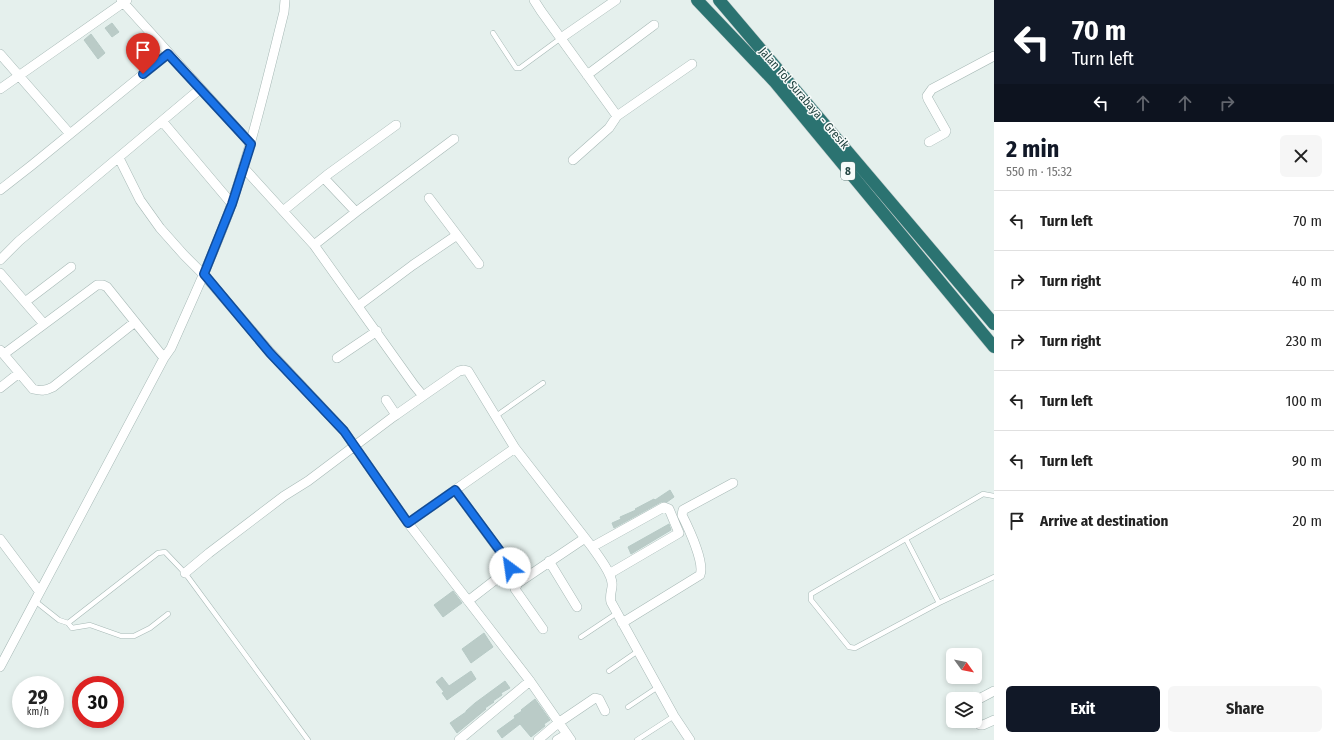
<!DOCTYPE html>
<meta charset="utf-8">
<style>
:root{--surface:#fff;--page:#f6f6f6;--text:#222;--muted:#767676;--line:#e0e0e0;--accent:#111827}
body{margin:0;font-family:"Fira Sans Condensed",sans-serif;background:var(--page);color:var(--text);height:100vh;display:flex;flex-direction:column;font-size:15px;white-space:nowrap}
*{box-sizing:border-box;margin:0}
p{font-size:13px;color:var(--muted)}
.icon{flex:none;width:22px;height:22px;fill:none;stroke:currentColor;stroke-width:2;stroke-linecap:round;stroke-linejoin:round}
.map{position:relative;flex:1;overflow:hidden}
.drawer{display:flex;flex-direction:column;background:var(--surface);width:340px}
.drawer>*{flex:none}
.guide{background:#111827;color:#fff;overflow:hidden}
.needle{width:26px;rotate:123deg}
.buttons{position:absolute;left:946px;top:648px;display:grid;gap:8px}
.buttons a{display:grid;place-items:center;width:36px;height:36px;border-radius:6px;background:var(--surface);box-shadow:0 2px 6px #0003;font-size:20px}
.speed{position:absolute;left:12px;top:676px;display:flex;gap:8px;font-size:20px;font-weight:700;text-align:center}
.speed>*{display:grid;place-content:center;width:52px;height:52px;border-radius:50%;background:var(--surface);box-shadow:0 2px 6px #0003;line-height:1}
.speed small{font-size:10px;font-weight:400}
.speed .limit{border:6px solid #d22;background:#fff;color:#111}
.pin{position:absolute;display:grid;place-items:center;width:34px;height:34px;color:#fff;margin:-41px -17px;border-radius:50% 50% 50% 0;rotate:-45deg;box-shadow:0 0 4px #0007}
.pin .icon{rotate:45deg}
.me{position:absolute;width:44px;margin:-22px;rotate:329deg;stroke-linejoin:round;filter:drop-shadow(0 0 3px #0008)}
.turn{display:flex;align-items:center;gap:14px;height:84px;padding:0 12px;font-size:18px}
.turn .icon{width:52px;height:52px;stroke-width:2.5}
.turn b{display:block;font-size:28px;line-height:34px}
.lanes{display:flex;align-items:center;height:38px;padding:0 12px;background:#0003;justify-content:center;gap:20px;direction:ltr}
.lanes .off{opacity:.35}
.round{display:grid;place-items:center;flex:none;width:42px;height:42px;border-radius:6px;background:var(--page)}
.overview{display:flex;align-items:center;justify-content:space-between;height:68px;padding:0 12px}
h1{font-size:24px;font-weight:700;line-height:30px;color:var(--accent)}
.cta{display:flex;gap:8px;margin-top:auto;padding:8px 12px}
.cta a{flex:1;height:46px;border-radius:6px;background:var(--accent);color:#fff;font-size:16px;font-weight:700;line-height:46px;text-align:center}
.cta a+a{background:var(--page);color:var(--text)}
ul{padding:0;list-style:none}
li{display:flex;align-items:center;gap:12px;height:60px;padding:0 12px;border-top:1px solid var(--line)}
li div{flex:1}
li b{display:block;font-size:15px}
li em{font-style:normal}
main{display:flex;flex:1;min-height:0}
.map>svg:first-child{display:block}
.building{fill:#bacbc7;stroke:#b7cac6}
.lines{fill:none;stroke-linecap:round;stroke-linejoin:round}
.service-casing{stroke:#a7b9b6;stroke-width:5.5}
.minor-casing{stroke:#a7b9b6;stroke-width:10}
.motorway-casing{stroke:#c1cbca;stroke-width:13}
.service{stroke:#fff;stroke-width:4.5}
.minor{stroke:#fff;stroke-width:9}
.motorway{stroke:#2b7371;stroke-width:12}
.route-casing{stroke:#114b97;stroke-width:10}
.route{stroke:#1a73e8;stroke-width:7}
.labels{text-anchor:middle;stroke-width:3;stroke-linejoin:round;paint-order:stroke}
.shield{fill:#f7fbfa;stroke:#627b78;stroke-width:1}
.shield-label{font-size:11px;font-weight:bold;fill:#224441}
.street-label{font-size:12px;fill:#224441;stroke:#f7fbfa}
</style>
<main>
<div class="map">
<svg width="994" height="740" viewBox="0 0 994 740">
<rect width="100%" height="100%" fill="#e5f0ed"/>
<path class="building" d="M112,23L119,32L112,37L105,28Z
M91,34L105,53L98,59L84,40Z
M670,490L674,497L667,502H661L614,528L612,523L621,519L620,517L636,510L635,509L654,499L655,500Z
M669,524L671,530L631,554L628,547Z
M453,591L462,603L443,617L434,605Z
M484,633L493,647L471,663L462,649Z
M471,671L476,679L447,700L442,693L444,692L436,682L442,677L449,686Z
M505,681L510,688L501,693L502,695L493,701L494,702L485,708L486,709L457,733L450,723L466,712V711L475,703Z
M535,699L550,720L544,724L545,726L531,737L520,724L502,738L497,731L515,718L514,716L522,711L521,710Z"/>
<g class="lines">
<defs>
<path id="service" d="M493,33L514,65L516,68H520L561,38
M496,416L543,383
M994,496L983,494L811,594V600L849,647L855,648L939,603L994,577
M906,539L939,603
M35,601L59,620L68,623L72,628L90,625L121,636H134L150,628L168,614
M68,623L158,553L165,552L185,573L308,740
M581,637L617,613
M609,671L638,651
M628,707L658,687
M637,740L674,716"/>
<path id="minor" d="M121,0L251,144
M534,0L541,11L617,116L692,64
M561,38L616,0
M0,54L70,134
M587,75L654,25
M0,89L127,0
M162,121L232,204
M929,142L945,133L946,131L928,99L927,96L932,89L994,56
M119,158L140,200L160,228L184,255L204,275L271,353L344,431L408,523L530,681L571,740
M573,160L609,128L617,116
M243,167L314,245L414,385L423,396L459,371L464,370L468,371L515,448L592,547L664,507L669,509L679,533L609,574
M324,178L356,212
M0,190L32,165L168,54
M283,211L327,175L396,125
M457,235L479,264
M314,245L356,212L454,139
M0,260L19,241L200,89
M0,273L44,324
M25,302L71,267
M358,306L413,265L457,235L429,198
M0,350L33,389C41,391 45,391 53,387L135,322
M4,354L97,285H103L107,287L164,358
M337,358L377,331
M0,388L19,373
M396,415L423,396
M408,523L455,490
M0,539L39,591
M592,547C598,556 611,572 612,583C613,589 609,594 611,602L674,716L690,740
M549,561L577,607
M185,573L209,553L284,496L308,481L393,417L396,415L386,400
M468,601L508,570L510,565L455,490L515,448
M622,623L700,575C705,563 688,527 682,515L683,510L733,483
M543,629L515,589L518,583L585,538
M0,667L164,358L171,348C192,300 215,252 232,203C253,140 268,76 284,12L285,0
M975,701L994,691
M975,718L980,725H983L994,720
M459,740L530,681
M538,740L558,723L595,698L599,699L605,711
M557,740L567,734"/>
<path id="motorway" d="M697,0L774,81L994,347
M719,0L994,324"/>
</defs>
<use href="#service" class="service-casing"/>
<use href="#minor" class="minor-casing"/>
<use href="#motorway" class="motorway-casing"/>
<use href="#service" class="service"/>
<use href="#minor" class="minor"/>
<use href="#motorway" class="motorway"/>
</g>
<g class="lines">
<defs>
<path id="route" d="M143,74L168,54L251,144L232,204L204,274L270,353L344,431L408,523L455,490L509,563L510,568"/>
</defs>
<use href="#route" class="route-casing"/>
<use href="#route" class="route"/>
</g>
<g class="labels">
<rect class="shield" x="841" y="162" width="14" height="18" rx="3"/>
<g class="shield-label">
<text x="848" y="175">8</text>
</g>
<g class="street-label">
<text transform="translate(804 98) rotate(49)" y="4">Jalan Tol Surabaya - Gresik</text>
</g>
</g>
</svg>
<div class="buttons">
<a><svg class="needle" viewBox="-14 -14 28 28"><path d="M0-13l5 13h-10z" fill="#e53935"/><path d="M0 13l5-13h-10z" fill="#767676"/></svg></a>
<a><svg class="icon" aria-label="layers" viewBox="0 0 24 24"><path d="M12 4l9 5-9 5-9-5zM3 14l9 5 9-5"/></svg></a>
</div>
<div class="speed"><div>29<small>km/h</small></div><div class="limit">30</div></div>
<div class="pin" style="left:143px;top:74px;background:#d93025"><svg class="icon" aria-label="arrive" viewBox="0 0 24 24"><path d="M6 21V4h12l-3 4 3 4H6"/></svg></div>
<svg class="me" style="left:510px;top:568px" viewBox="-20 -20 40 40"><circle r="19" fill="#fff"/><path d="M0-13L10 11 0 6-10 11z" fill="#1a73e8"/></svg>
</div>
<section class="drawer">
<div class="guide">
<div class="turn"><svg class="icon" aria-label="left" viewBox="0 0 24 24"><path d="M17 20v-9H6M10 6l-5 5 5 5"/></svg><div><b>70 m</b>Turn left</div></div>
<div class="lanes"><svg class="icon" aria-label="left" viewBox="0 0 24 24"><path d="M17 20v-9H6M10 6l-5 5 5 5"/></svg><svg class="icon off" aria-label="ahead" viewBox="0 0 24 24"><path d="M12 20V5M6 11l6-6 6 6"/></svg><svg class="icon off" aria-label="ahead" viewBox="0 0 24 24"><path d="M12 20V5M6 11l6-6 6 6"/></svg><svg class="icon off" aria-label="right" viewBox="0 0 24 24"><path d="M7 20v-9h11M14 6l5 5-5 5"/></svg></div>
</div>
<div class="overview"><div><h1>2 min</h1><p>550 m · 15:32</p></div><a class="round"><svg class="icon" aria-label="close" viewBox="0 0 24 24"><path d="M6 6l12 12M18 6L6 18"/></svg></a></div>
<ul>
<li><svg class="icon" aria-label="left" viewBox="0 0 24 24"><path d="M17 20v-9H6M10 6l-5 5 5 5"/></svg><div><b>Turn left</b></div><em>70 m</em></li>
<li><svg class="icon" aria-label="right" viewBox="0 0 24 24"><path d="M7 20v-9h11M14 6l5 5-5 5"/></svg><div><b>Turn right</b></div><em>40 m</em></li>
<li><svg class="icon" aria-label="right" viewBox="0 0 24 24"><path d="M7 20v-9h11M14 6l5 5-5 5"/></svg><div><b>Turn right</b></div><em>230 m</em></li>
<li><svg class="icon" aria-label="left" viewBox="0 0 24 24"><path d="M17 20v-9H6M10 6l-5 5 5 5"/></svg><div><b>Turn left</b></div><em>100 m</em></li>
<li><svg class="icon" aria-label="left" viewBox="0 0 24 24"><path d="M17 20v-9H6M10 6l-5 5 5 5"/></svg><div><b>Turn left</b></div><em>90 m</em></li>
<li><svg class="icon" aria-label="arrive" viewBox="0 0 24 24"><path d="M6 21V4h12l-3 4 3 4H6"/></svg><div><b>Arrive at destination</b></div><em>20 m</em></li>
</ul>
<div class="cta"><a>Exit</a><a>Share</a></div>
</section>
</main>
